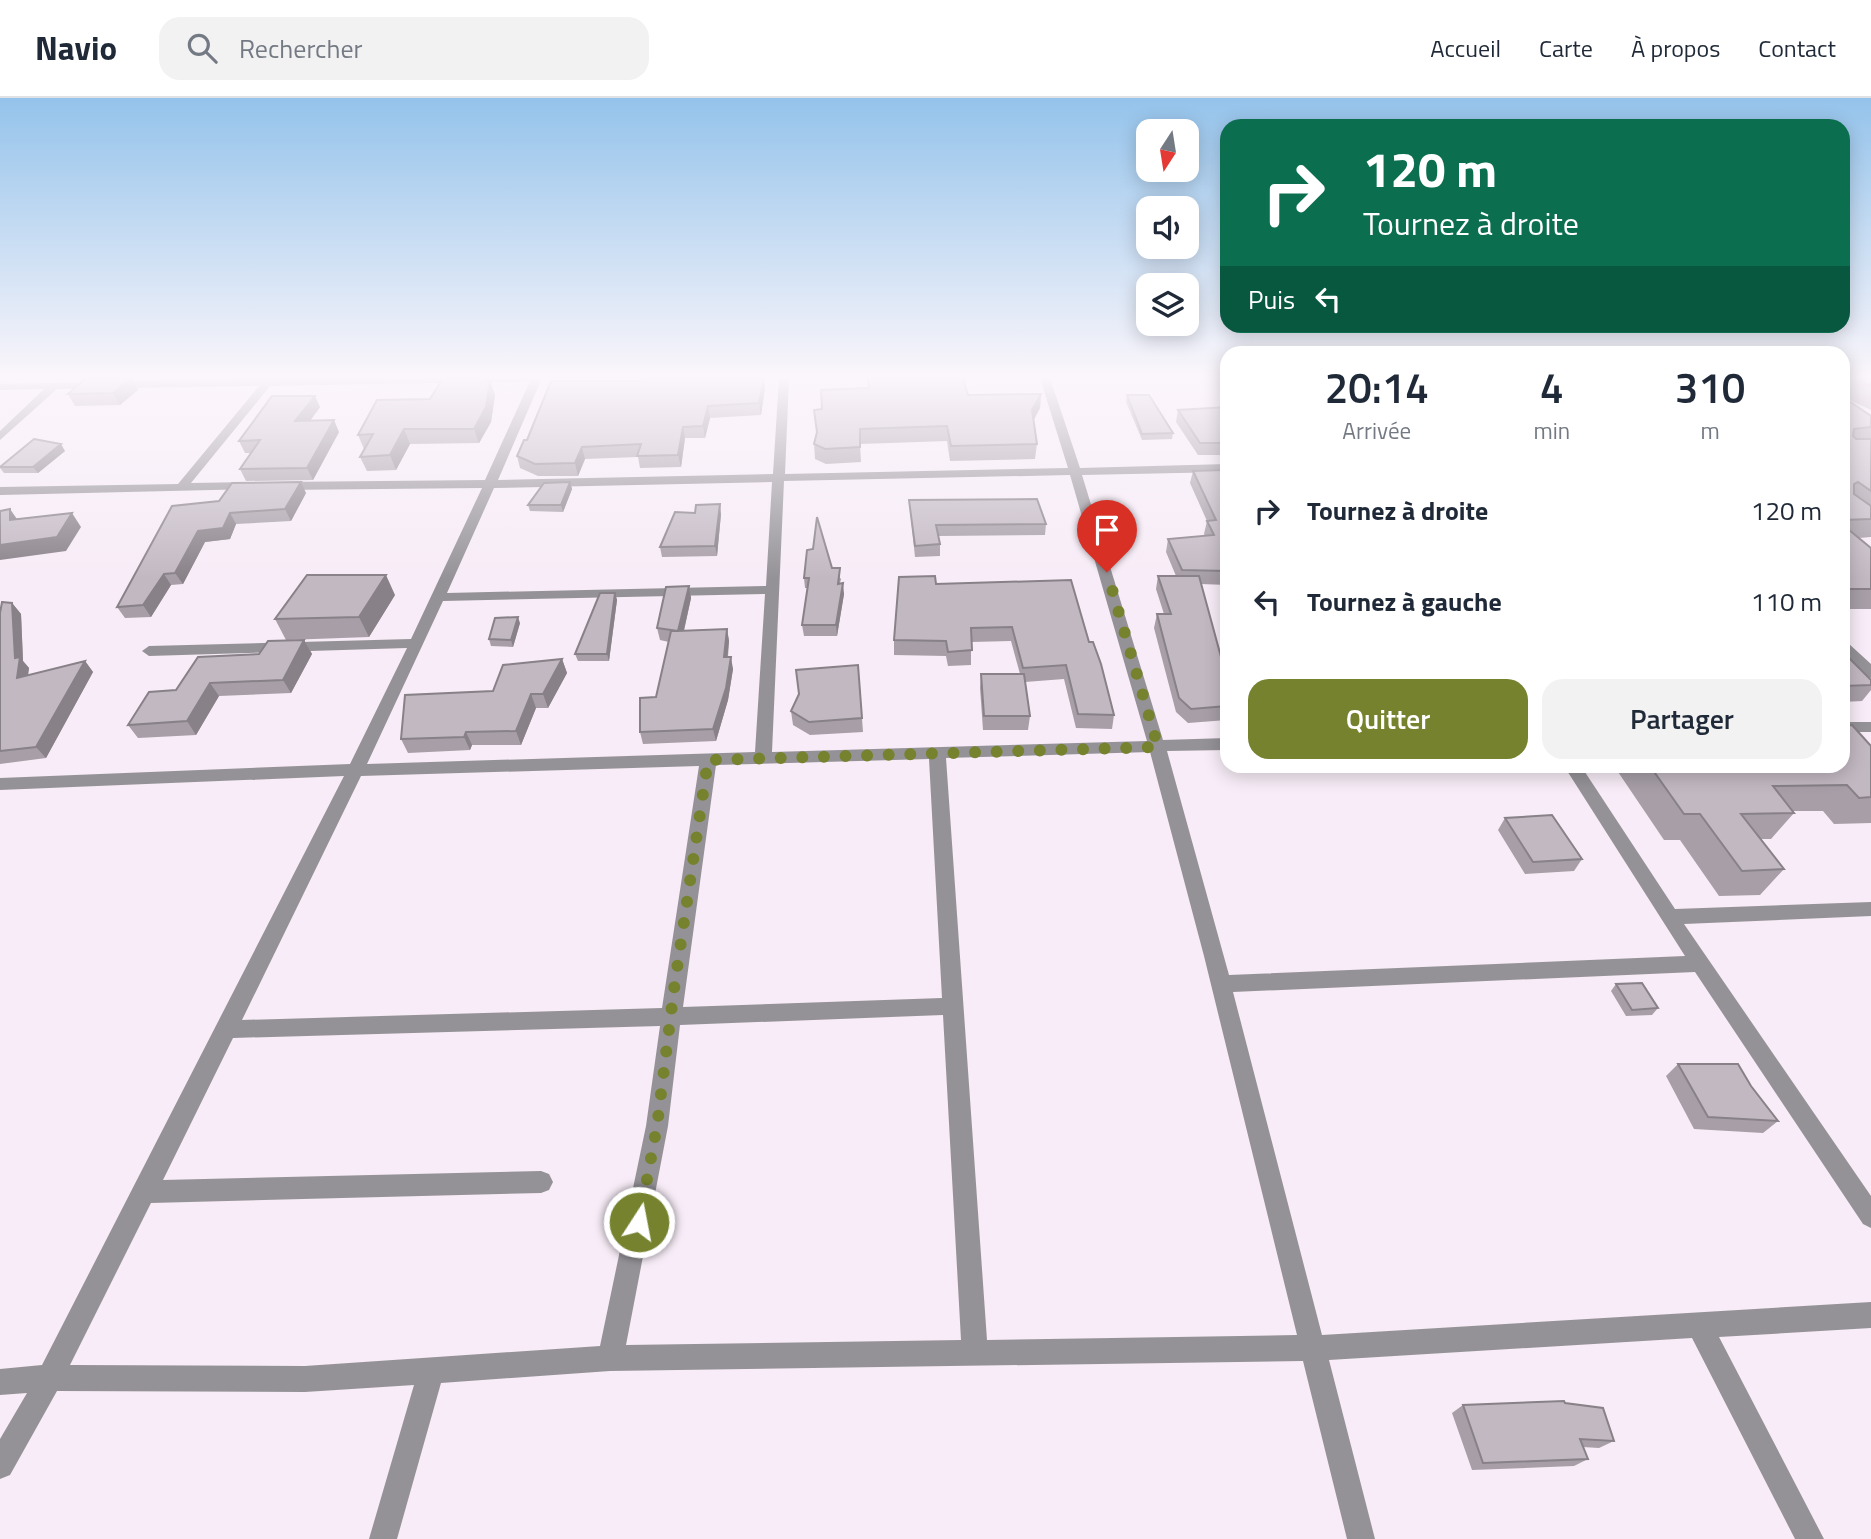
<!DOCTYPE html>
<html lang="fr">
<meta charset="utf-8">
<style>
:root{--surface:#fff;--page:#f2f2f3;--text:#1f2937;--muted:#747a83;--line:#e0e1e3;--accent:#76822e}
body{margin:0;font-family:"Titillium Web",sans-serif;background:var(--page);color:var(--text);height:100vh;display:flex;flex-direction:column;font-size:26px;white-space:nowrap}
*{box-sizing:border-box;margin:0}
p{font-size:23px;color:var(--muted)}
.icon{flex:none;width:38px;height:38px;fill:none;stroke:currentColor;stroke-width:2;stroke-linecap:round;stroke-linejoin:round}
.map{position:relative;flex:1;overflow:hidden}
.side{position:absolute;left:1220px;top:248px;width:630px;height:427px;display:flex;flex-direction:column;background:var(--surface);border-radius:21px;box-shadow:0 4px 18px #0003}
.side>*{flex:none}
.top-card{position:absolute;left:1220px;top:21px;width:630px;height:214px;border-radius:21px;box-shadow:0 4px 18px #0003;background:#0b6e4f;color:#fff;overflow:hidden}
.needle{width:46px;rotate:192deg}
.controls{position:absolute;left:1136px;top:21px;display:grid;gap:14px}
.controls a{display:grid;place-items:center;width:63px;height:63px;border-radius:14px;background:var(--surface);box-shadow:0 4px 18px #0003;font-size:35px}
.pin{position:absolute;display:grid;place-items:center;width:60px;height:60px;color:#fff;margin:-72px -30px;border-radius:50% 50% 50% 0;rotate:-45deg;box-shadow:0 0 7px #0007}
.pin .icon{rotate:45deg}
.me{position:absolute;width:77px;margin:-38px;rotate:11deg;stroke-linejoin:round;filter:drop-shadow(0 0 5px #0008)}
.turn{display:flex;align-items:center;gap:24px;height:147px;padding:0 28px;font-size:32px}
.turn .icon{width:91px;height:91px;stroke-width:2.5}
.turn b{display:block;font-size:49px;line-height:60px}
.then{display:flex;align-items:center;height:66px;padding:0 28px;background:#0003;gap:14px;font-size:26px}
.eta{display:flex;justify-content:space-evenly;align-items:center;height:119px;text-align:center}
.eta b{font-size:42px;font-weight:600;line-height:49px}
.primary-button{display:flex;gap:14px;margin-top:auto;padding:14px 28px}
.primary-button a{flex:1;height:80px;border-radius:21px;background:var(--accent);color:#fff;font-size:28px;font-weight:600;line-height:80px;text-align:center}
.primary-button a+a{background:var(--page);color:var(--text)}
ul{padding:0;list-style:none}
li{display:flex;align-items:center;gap:21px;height:91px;padding:0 28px}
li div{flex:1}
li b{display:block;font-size:26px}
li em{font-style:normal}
header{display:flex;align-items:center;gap:42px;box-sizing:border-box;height:98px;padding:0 35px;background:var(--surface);border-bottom:2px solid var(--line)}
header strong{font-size:33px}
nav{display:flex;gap:38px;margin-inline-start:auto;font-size:24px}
.search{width:490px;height:63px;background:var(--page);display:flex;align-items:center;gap:18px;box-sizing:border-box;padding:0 24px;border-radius:21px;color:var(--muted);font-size:26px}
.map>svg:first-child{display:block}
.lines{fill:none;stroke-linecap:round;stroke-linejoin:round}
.minor{fill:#959297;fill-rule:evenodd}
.wall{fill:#a79ea7}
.shaded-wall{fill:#888188}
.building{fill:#c2b8c2;stroke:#888188;stroke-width:2}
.route{stroke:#76822e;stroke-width:12;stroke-dasharray:0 21.6}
</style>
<header>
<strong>Navio</strong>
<div class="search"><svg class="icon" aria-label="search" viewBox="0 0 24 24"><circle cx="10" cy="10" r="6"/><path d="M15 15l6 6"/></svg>Rechercher</div>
<nav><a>Accueil</a><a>Carte</a><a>À propos</a><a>Contact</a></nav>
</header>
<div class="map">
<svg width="1871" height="1441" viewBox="0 0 1871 1441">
<rect width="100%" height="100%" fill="#f7ecf7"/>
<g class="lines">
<path class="minor" d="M266,280H542L498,382L773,376L779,280H789L785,376L1068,370L1040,280H1050L1080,370L1227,366V374L1082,377L1163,642L1227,640V652L1167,653L1229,877L1685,858L1564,668H1581L1675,811L1871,804V818L1684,826L1871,1098V1130L1863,1126L1695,874L1233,894L1322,1237L1871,1204V1230L1719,1239L1824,1441H1795L1692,1240L1329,1262L1375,1441H1347L1303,1263L610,1273L441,1285L397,1441H369L414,1287L305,1294L57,1293L10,1377L0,1381V1341L27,1295L0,1297V1271L42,1267L344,678L0,692V680L350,666L407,550L149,558L142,553L149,548L411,541L482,390L278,392L272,388L278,384L485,382L530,283L270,288L191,385L250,384L256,388L254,391L0,397V389L178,386L259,288L57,291L0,342V333L44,291L0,292V286ZM1070,377L1147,643L772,654L784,383ZM772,384L766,488L447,495L494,390ZM765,496L755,654L367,666L443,503ZM1150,654L1204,858L1297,1237L987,1242L946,660ZM929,661L942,900L683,909L716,667ZM699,668L662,910L242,922L361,678ZM943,917L961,1242L626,1247L668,1028L680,927ZM660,928L646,1028L600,1248L305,1268L70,1267L151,1105L541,1095L549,1092L553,1084L549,1076L541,1073L163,1082L233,940Z
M1843,543L1848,545L1871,566V580L1866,578L1843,556Z
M1843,624H1871V634H1843Z"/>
</g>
<path class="wall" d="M106,280H154H132L138,292L120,307L75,308L68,296L107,281Z
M867,280H963L968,297L1041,296L1040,310L1034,322L1037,346L1035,361L950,363L947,343L860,346L861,364L826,366L815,361L814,346L817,336L814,312L822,311L868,290Z
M1843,280H1871V312L1843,299Z
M490,283L495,297L491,324L479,345L410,346L396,372L367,373L360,359L364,351L358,337L430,301Z
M765,290L761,317L710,320L705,340H685L681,369L640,370L638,359L585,361L578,378H538L520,370L517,358L527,342Z
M1127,297L1173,335L1172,341L1142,342L1126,304Z
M1843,299L1871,318V439L1859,440L1871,450V511H1843Z
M320,309L310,323L339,334L313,382L246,383L240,371L251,355H245L239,343Z
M1227,309V357H1198L1176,324L1178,312Z
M65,353L38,375H4L0,370V368Z
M1193,373L1227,377V487L1201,486L1227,581V622L1188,625L1176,614L1154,530L1157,516H1164L1156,491L1158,478H1176L1166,454L1168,441L1205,438L1204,436L1207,423L1190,385Z
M570,384L572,391L563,414L530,413L528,407Z
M306,395L291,423L236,426L230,441L205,444L183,486L171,487L151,519L125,520L117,509L172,408Z
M909,402L1046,426L1045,437L938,438L940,446V458L915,459Z
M721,416L717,458L662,459L660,449Z
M832,470L841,481L840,485L844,496L837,538H804L802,527L808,490H805L804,480Z
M936,486L1089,544L1114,617L1112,631L1076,630L1064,581L1025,584L1030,618L1028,632H983L980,590L981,576H1020L1011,543L971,544V567L948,568L946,558L894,557V542Z
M689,488L691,500L684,533L727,531L729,543L728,559L733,571L728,602L716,643L643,646L640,634L656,599L669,544L660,542L657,530Z
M615,495L617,502L609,563H578L575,556Z
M395,497L369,539L286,542L275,521Z
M12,505L21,516L23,563L29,570L28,577L85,563L93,574L46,660L0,666V515Z
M520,525L513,549L491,548L489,541Z
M304,542L312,556L291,595L219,598L196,637L138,640L128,627L259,556Z
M1843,554L1871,582V592L1862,603L1843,604Z
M562,561L567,575L548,610H536L521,647H472L470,652L408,655L401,641L493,593Z
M858,567L863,634L810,637L793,627L791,613Z
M1871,648V725L1834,726L1823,713H1793L1794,715L1771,741H1760L1784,771L1760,797L1719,798L1680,742H1664L1614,668H1843Z
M1505,720L1582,761L1574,773L1525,776L1498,732Z
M1616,886L1658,910L1652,917L1626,918L1611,893Z
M1678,966L1751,988L1778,1023L1763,1035L1694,1031L1666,978Z
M1565,1305L1614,1343L1599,1350L1583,1349L1588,1361L1574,1368L1472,1372L1452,1315L1463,1307Z"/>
<path class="shaded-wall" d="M131,280L138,292L120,307L113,295Z
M764,280L765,290L761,317L759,305Z
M490,283L495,297L491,324L479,345L474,331Z
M1041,296L1040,310L1031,326L1032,312Z
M315,298L320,309L301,335L295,323Z
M708,308L710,320L705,340L703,328Z
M334,322L339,334L313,382L307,370Z
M683,329L685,340L681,369L678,357Z
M404,331L410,346L396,372L390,357Z
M61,346L65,353L38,375L33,369Z
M582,349L585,361L578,378L575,365Z
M301,384L306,395L291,423L285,411Z
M570,384L572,391L563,414L561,407Z
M720,406L721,416L717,458L715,448Z
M10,411L19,424L10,422Z
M72,415L81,429L66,453L0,462V447Z
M230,415L236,426L230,441L205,444L183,486L175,475L198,433Z
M164,476L171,487L151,519L143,507Z
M386,477L395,497L369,539L359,519Z
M843,485L844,496L837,538L836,527Z
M689,488L691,500L681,545L678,533Z
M615,495L617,502L609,563L607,556Z
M12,505L21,516L23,563L29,570L26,591L17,580L15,560Z
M518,519L520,525L513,549L511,542Z
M727,531L729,543L726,572L724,559Z
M304,542L312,556L291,595L283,582Z
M731,559L733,571L728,602L716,643L713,631Z
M562,561L567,575L548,610L543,596Z
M85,563L93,574L46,660L36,649Z
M210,585L219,598L196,637L187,623Z
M531,596L536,610L521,647L516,633Z
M466,634L472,647L470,652L464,639Z"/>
<path class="building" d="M131,280L113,295L68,296L85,281Z
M443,280H483L490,283L486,309L474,331H404L390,357L360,359L373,336L358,337L377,302L430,301Z
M643,280H764L759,305L708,308L703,328L683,329L678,357L637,358L641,346L582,349L575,365L535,366L517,358L524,342H527L551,283H642Z
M868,280H963L968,297L1041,296L1032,312L1037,346L951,348L947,328L860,331V349L825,351L814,346L817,334L814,312L822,311L821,292L869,290Z
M1852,280H1871V288Z
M1127,297H1149L1173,335L1142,336Z
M272,298H315L295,323L334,322L307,370L240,371L260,342L239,343Z
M1843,299L1871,318V329L1854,331L1853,338L1856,341H1871V393L1858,384L1854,386V396L1871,408V421L1843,422Z
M1227,309V345H1200L1178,312Z
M34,341L61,346L33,369H0Z
M1224,372L1227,377V473L1182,472L1168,441L1214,437L1207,423L1216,422L1193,373Z
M301,384L285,411L230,415L223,430L198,433L175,475L164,476L143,507L117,509L172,408L219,403L232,385Z
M570,384L561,407H528L544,385Z
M1037,401L1046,426L936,427L940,446L915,448L909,402Z
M720,406L715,448L660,449L675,414L695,415L696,407Z
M10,411V422L72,415L57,439L0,447V413Z
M817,419L832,470H840L838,486L843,485L836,527H802L809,480H804L807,452L813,451Z
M1843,427L1871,450V491H1850L1843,486Z
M307,477H386L359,519L275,521Z
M935,478L936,486L1071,482L1089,544H1093L1101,566L1114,617L1078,616L1066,567L1023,570L1012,529L971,530L972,552L948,554L946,543L894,542L899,479Z
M1158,478H1199L1227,581V608L1191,611L1179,600L1157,516H1171Z
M689,488L678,533L727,531L724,559H731L726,590L713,631L640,634V600L656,599L671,533H678L657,530L666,489Z
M600,495H615L607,556H575Z
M2,504L12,505L15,560L20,559L17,580L85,563L36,649L0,653V515Z
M518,519L511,542L489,541L495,520Z
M304,542L283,582L210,585L187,623L128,627L149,594L176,592L198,559L259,556L268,543Z
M1843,554L1871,582V587L1843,588Z
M562,561L543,596H531L516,633L466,634L464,639L401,641L405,597L493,593L503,567Z
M858,567L862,620L809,624L791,613L799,596L796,572Z
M981,576H1024L1030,618H984Z
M1852,627L1871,648V699L1859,700L1847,687L1773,688L1794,715L1741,716L1784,771L1742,773L1700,716H1684L1650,668H1843V628Z
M1552,717L1582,761L1533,764L1505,720Z
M1642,885L1658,910L1632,912L1616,886Z
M1678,966H1738L1751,988L1778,1023L1708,1019Z
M1564,1303L1565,1305L1603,1310L1614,1343L1580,1341L1588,1361L1483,1365L1463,1307Z"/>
<linearGradient id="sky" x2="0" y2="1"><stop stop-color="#94c3eb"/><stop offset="0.58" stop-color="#fbf6fb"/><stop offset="1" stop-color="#fbf6fb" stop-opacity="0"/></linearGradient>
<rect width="1871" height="481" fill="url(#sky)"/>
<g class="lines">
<path class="route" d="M639,1124L657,1028L674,891L708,662L1158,649L1107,474"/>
</g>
</svg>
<div class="controls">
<a><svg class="needle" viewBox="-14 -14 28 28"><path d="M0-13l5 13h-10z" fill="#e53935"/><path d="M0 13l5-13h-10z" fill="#747a83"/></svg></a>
<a><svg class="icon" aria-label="sound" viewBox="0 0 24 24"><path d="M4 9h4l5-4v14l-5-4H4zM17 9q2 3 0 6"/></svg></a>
<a><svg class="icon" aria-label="layers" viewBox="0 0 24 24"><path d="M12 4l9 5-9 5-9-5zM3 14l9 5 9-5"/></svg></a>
</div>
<div class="pin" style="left:1107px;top:474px;background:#d93025"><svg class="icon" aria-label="arrive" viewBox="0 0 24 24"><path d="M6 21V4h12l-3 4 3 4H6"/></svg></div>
<svg class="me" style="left:639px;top:1124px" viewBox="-20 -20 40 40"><circle r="17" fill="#76822e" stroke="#fff" stroke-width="3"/><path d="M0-11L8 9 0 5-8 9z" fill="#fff"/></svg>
<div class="top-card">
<div class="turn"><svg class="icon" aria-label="right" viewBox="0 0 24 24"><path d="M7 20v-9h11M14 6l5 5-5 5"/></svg><div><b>120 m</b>Tournez à droite</div></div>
<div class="then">Puis<svg class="icon" aria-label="left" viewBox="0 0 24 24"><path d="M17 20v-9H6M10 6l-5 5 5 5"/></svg></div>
</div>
<section class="side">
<div class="eta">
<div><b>20:14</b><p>Arrivée</p></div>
<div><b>4</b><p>min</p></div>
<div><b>310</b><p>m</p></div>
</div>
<ul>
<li><svg class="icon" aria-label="right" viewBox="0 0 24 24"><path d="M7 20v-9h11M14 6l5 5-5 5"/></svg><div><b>Tournez à droite</b></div><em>120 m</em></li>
<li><svg class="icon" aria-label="left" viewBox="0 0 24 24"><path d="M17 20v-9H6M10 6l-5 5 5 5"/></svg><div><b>Tournez à gauche</b></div><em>110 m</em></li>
</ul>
<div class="primary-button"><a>Quitter</a><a>Partager</a></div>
</section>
</div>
